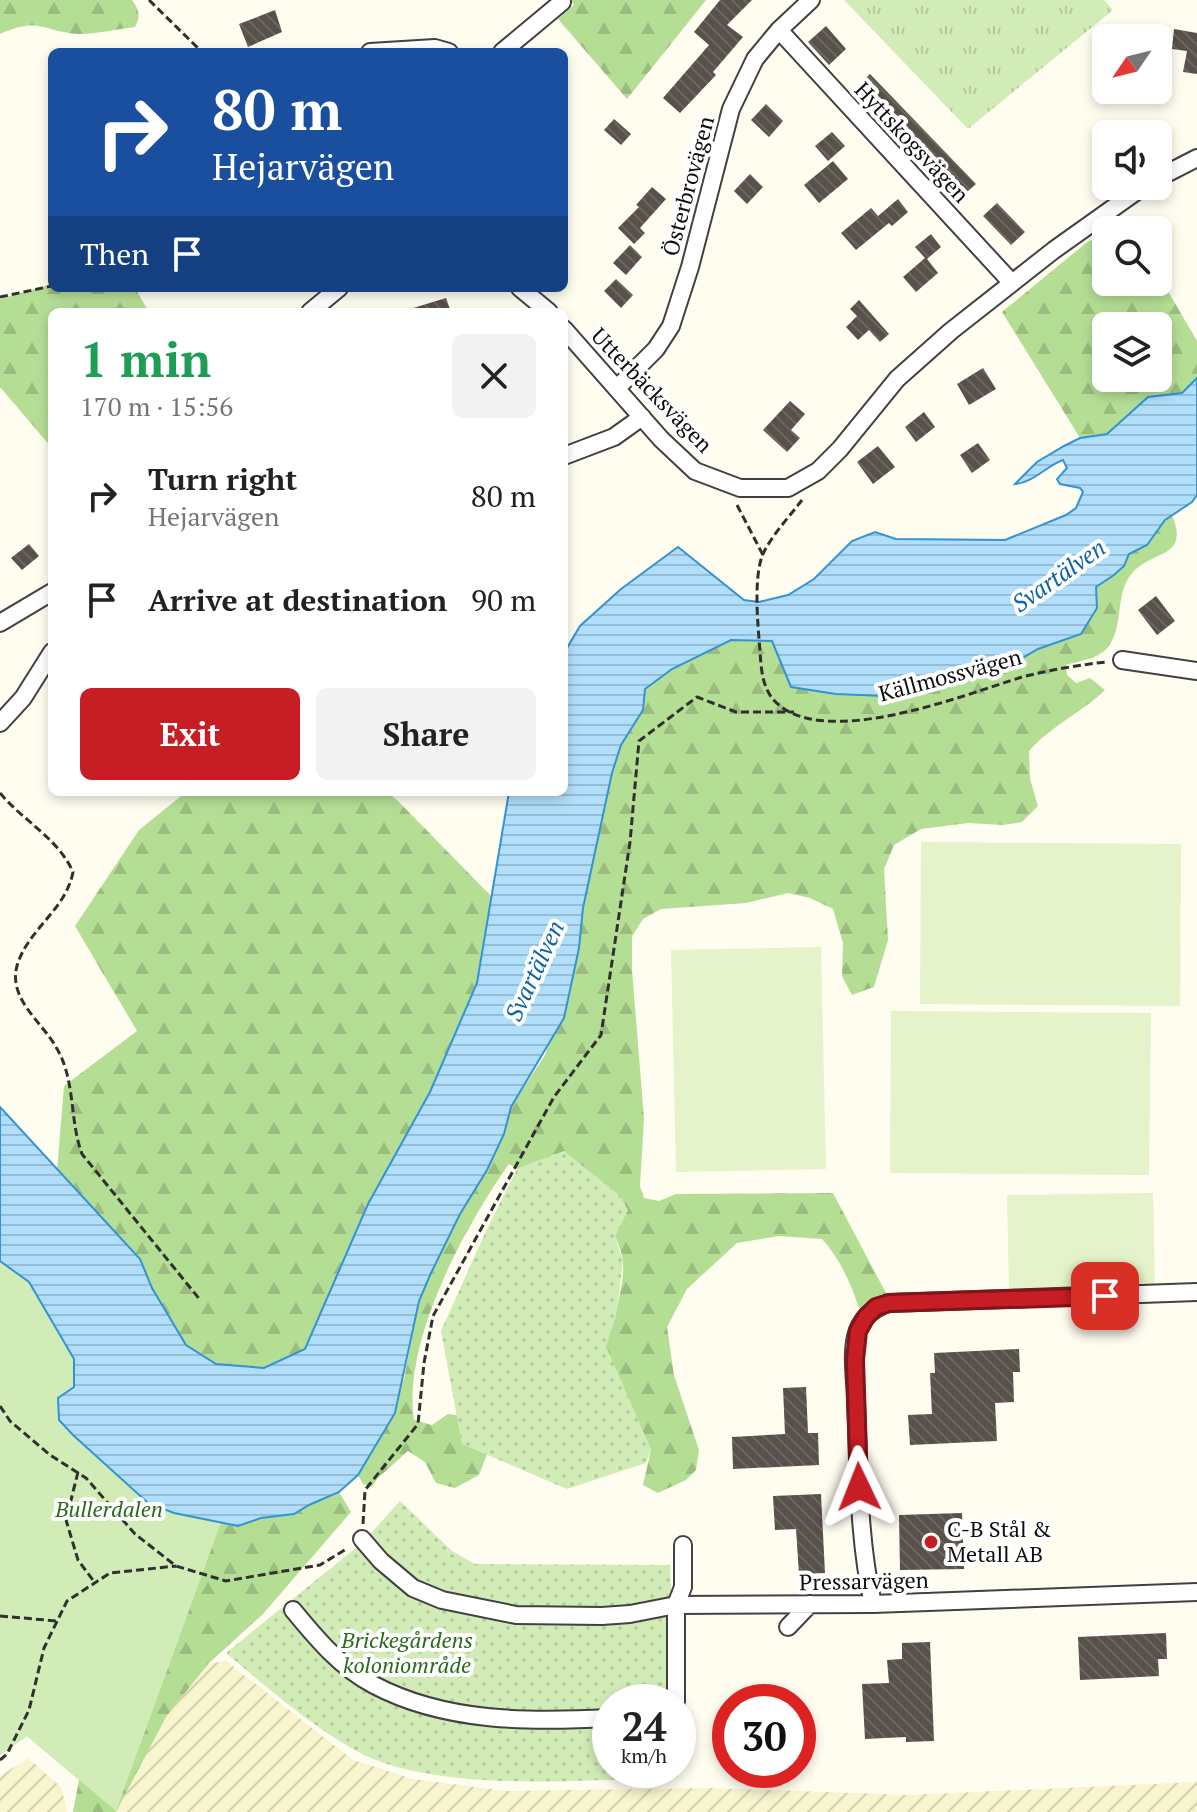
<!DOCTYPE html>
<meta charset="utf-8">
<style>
:root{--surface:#fff;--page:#f2f2f2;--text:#222;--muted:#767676;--accent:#c71e25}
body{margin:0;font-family:"PT Serif",serif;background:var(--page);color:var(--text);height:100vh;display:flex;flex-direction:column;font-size:30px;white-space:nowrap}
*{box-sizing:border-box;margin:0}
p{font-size:26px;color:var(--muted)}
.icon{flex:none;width:44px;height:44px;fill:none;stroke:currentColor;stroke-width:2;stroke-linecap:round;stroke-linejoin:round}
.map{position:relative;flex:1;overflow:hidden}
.details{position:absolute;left:48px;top:308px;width:520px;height:488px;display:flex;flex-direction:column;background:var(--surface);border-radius:12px;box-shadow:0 4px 12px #0003}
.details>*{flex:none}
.guide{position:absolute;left:48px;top:48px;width:520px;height:244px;border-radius:12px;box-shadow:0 4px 12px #0003;background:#1a4fa0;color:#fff;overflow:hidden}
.needle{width:52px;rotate:235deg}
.buttons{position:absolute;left:1092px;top:24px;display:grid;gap:16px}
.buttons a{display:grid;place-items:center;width:80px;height:80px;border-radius:12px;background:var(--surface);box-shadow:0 4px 12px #0003;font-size:40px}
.speed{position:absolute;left:592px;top:1684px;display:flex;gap:16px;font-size:40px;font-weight:700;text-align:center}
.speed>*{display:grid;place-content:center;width:104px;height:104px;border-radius:50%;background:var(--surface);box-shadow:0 4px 12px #0003;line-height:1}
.speed small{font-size:20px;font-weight:400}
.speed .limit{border:12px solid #d22;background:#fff;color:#111}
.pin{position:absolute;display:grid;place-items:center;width:68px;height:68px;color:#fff;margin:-34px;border-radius:16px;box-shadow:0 4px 12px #0006}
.me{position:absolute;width:88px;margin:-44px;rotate:358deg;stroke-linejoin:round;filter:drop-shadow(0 0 6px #0008)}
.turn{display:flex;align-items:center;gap:28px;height:168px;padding:0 32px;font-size:36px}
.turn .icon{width:104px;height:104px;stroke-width:2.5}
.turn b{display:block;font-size:56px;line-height:68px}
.then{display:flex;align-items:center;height:76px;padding:0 32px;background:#0003;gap:16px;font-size:30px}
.round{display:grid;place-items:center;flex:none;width:84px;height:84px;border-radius:12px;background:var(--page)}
.overview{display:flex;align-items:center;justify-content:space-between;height:136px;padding:0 32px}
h1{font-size:48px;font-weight:700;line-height:60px;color:#1e9e55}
.button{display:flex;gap:16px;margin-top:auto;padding:16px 32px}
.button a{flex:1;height:92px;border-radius:12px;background:var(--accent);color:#fff;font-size:32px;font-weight:700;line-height:92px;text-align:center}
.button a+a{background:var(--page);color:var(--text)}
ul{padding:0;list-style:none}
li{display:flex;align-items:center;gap:24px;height:104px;padding:0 32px}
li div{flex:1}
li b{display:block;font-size:30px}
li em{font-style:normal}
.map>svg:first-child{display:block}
.farmland{fill:url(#farmland-furrows)}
.grass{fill:url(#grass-tufts)}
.forest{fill:url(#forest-firs);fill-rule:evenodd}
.park{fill:#d2ecb7}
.garden{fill:url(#garden-dots)}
.pitch{fill:#e4f3c9}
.water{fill:url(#water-rules);stroke:#3493d5;stroke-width:2}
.building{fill:url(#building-back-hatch)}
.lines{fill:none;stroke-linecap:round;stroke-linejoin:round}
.minor-casing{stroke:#414141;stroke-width:20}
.path{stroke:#303030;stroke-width:3;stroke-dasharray:8 4;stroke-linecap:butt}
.minor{stroke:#fff;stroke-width:16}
.route-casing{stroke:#811418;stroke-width:20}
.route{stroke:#c71e25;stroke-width:14}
.poi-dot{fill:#c71e25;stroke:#fff;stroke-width:3}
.labels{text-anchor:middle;stroke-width:8;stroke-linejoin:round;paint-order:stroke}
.street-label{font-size:22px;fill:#0e0e0e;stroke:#fff}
.park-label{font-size:22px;font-style:italic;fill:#2a6a1a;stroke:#fff}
.poi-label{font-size:22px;fill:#0e0e0e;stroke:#fff;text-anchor:start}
.water-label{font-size:24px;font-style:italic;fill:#1064a8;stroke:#fff}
</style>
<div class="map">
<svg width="1197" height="1812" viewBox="0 0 1197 1812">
<defs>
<pattern id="farmland-furrows" width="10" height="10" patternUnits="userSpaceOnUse" patternTransform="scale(2)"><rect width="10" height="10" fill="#f7f4ce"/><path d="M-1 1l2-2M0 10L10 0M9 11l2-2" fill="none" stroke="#d3d0b0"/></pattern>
<pattern id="grass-tufts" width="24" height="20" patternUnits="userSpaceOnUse" patternTransform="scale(2)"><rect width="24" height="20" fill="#d2ecb7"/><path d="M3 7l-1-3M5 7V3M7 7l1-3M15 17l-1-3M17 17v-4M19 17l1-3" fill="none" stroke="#b3c99c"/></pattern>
<pattern id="forest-firs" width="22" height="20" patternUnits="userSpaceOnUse" patternTransform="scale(2)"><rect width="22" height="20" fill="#b5de95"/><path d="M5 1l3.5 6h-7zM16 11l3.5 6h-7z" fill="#9abd7f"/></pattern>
<pattern id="garden-dots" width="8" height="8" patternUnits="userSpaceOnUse" patternTransform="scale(2)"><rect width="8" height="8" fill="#d2ecb7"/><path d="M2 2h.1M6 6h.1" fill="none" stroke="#b3c99c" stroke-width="1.8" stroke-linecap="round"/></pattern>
<pattern id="water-rules" width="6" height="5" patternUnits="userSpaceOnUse" patternTransform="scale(2)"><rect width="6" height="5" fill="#b1defa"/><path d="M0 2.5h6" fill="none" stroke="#97bdd5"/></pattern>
<pattern id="building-back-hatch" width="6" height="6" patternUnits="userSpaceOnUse" patternTransform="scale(2)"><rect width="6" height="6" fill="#58504a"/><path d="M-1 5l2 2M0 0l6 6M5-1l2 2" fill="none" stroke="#6b6560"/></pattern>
</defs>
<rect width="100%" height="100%" fill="#fffcf0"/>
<path class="farmland" d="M226,1661L353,1760L413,1779L506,1791L709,1788L908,1795L1197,1782V1812H116L166,1717L208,1664Z
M28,1758L61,1787L67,1812H0V1776Z"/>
<path class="grass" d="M844,0H1104L1113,10L968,129Z"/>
<path class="forest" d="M0,0H132C139,9 141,16 135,27C117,29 97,34 79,34C43,32 40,16 0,34Z
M571,0H706L627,99L558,19L574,5Z
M1106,231V282H1158V274L1197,341V378L1182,393L1148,397L1107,434L1080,438L1002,312L1086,243ZM1106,326H1158V378H1106Z
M52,284V288H135L149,312H52V448L0,387V299Z
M1172,515C1191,561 1149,548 1129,577C1115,599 1124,628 1107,648C1098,659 1079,661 1066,665L1067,675L1076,683L1090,678L1105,690C1081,713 1051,726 1029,751L1030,779L1038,806L1022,822L1003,825L968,823L921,829L894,845L884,869L888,940L874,987L852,995L842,976L843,943L833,909L810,898L788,893L746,903L661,909L643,919L632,936V970L644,1118L640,1186L644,1198L659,1201L676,1194L833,1193L887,1295L860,1311C851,1284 841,1260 822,1239L779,1236L737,1243L687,1289L667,1327L674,1375L699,1450L696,1470L686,1480L658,1493L643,1485L651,1450L605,1346C613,1323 625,1285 623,1261C620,1233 580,1178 565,1151L517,1169L509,1164C465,1226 402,1342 414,1420L432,1425L448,1414L457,1415L462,1443L487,1454L479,1475L455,1488L436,1483L425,1462L408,1451L378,1478L372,1487L363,1484L358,1475L379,1441L404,1379L419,1301L431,1273L460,1214L487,1169L504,1134L511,1107L545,1055L579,948L583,908L612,773L621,745L643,710L645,689L672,669L731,640H772L791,687L836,694L884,696L927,690L1007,667L1038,649L1081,634L1096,587L1114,575L1124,566L1129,554L1147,545L1165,520Z
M186,792H386L396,799L492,897L477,983L430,1092L368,1204L305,1349L264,1368L216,1364L186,1345L152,1288L140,1259L57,1171L64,1086L137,1031L75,926L139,830Z
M339,1492L351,1512L263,1614L208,1664L166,1717L116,1812H73L79,1780L27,1736L0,1755L196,1516L239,1526L261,1518L294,1514L309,1505Z"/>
<path class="park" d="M0,1174L223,1517L116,1811L27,1736L0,1755Z"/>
<path class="garden" d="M564,1151L619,1195L628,1210L615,1237L623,1261L616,1316L606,1346L651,1450L646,1463L567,1489L462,1444L441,1331L485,1233L517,1169Z
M400,1501L452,1551L475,1564L670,1565L676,1702H610V1770H678V1766V1777C589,1780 465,1791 381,1762C331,1744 267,1687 226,1653L362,1543Z"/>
<path class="pitch" d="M921,842L1181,844L1180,1006L920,1004Z
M821,947L826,1169L676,1172L671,950Z
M891,1011L1151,1013L1149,1175L890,1173Z
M1153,1193L1155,1288L1009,1290L1007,1195Z"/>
<path class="water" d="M1197,378V495L1192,502L1165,520L1147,545L1129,554L1124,566L1114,575L1096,587L1097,608L1081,634L1038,649L1007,667L927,690L884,696L836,694L791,687L772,641L731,640L672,669L645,689L643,710L621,745L612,773L583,908L579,948L564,1018L511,1107L504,1134L487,1170L460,1214L431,1273L419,1301L395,1413L358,1475L339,1492L309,1505L294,1514L261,1518L238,1526L174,1513L148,1503L73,1435L59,1420L58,1398L74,1387V1359L29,1282L0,1261V1107L140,1259L152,1288L186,1345L216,1364L264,1368L305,1349L368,1204L430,1092L477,983L509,792H564V653L580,626L621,589L678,547L744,600L759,602L788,595L814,579L852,541L875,532L896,539L1005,540L1066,515L1076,508L1083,492L1080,488L1060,484L1057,479L1067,468L1063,460C1046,466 1033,483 1015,484L1037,462L1064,446L1080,438L1107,434L1148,397L1182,393Z"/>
<path class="building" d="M720,0H752L727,25L743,37L713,72L716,75L680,113L663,98L709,45L694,32Z
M275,10L282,32L248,47L239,24Z
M826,26L846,49L829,65L808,42Z
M1174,29L1197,33V74L1183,72L1187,51L1172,49Z
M870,74L976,184L959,199L853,90Z
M766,104L783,121L769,137L751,120Z
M614,119L631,134L621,145L604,130Z
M832,132L845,146L828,161L815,146Z
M833,161L848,179L819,203L804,185Z
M750,174L763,187L747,204L734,191Z
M652,187L666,199L640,228L645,233L634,244L618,228L639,207L636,205Z
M898,199L908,212L892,226L889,223L856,250L841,233L871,208L878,216Z
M997,203L1025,232L1011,245L983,216Z
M931,234L941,247L927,259L938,273L916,292L903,277L925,258L915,247Z
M630,245L642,257L626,275L613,263Z
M616,279L633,295L621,308L604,291Z
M446,298L451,312H410V309Z
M859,300L889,334L880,342L869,330L858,340L846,327L857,316L850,309Z
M983,368L996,389L969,405L957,384Z
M790,401L805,414L791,430L800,438L787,452L763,430Z
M924,412L935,427L916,442L905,427Z
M978,443L990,460L972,473L960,455Z
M878,446L895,467L873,484L857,462Z
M29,544L39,556L22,570L11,558Z
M1156,596L1175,621L1157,635L1138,610Z
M1019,1349L1020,1372H1013L1014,1402L995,1403L997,1441L910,1445L908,1415L932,1414L930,1373H935L934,1353Z
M806,1387L808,1433H818L819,1465L733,1469L732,1437L785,1434L783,1388Z
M821,1494L825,1573L799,1574L796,1529L775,1530L773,1496Z
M962,1513L964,1569L900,1570L899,1515Z
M1166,1633L1167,1659H1158L1159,1676L1080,1680L1078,1637Z
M930,1642L934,1741L906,1742V1737L865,1739L862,1684L889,1683L887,1660L902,1659V1643Z"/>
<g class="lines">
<defs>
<path id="minor" d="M779,30L1012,283
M370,52L435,48L449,52
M502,52L562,2
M1158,178L1197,158
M520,288L549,312
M310,312L339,288
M564,329L661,439L695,471L740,488H788L818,471L840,449L897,379L951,331L1054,250L1144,186
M617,388L656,349L671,326L690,267L731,109L755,59L779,30L811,0
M564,456L614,437L642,417
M0,623L52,592
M1122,660L1197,671
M0,723L23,698L52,652
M362,1539L381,1561L413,1588L442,1600L516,1615L602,1616L630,1614L676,1605L873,1604L1197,1592
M873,1604C858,1538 859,1470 856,1403C856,1381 850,1351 858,1330C864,1315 876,1307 889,1303L1197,1292
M293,1610C316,1638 341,1668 374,1685C446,1723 531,1722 610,1718
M788,1627L810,1604
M676,1702V1605L683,1587V1545"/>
</defs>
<use href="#minor" class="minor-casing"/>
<path class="path" d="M149,0L202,52
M0,297L52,286
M802,500C789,517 772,535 763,554C753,577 758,626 760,651C761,667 762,685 772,698C818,754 966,694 1022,677C1050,670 1078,665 1106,662
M737,505L763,555
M0,793C23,821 58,838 73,872C66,910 27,930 17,966C8,999 42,1022 56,1047C76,1080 69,1119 82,1154L201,1301
M0,1406L10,1421L50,1455L86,1478L135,1534L176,1566L226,1581L320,1565L348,1548
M78,1472L66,1520L78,1560L95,1583
M363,1524L365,1490L418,1424L424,1363L433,1316L554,1097L601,1035L630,842L639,741L697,697L736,712H794
M0,1616L57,1621
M0,1760L7,1754L29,1710L44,1648L67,1601L110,1573L176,1566"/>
<use href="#minor" class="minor"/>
</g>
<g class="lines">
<defs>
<path id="route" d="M859,1487L855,1360L858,1331L866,1317L876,1307L889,1303L1105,1296"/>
</defs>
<use href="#route" class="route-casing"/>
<use href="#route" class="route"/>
</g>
<circle class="poi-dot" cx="931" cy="1542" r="8"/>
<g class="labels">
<g class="street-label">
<text transform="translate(912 142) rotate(47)" y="8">Hyttskogsvägen</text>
<text transform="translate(688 186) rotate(-75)" y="8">Österbrovägen</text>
<text transform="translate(652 390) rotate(46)" y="8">Utterbäcksvägen</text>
<text transform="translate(950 675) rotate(-15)" y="8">Källmossvägen</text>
<text transform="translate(864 1581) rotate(-1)" y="8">Pressarvägen</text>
</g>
<g class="park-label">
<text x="109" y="1517">Bullerdalen</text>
<text x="407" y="1648">Brickegårdens<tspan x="407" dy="25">koloniområde</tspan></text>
</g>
<g class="poi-label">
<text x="947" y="1537">C-B Stål &amp;<tspan x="947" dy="25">Metall AB</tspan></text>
</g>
<g class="water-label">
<text transform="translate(1059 576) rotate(-35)" y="8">Svartälven</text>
<text transform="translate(535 971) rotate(-65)" y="8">Svartälven</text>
</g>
</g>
</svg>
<div class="buttons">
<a><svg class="needle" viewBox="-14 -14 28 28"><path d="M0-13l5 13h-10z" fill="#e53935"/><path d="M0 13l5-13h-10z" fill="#767676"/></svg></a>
<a><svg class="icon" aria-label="sound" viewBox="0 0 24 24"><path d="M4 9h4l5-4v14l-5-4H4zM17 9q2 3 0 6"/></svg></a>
<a><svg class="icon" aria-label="search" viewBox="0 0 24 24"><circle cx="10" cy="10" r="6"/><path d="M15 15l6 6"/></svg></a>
<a><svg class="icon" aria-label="layers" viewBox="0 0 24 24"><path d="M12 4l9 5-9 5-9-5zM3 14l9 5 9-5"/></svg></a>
</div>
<div class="speed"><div>24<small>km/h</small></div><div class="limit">30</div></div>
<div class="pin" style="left:1105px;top:1296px;background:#d93025"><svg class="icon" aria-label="arrive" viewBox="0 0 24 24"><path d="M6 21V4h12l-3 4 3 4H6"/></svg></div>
<svg class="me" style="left:859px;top:1487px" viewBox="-20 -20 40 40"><path d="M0-17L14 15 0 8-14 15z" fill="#c71e25" stroke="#fff" stroke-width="4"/></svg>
<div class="guide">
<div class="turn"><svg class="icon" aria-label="right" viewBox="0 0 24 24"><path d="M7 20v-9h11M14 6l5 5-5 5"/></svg><div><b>80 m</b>Hejarvägen</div></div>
<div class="then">Then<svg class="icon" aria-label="arrive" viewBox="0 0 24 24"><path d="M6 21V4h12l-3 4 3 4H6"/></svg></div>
</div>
<section class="details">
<div class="overview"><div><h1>1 min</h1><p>170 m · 15:56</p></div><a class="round"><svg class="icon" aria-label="close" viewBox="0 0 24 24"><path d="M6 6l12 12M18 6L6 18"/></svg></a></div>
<ul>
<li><svg class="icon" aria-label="right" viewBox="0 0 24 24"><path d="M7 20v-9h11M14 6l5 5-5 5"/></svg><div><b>Turn right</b><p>Hejarvägen</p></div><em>80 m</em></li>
<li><svg class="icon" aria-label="arrive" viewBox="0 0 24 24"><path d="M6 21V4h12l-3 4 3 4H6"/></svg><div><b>Arrive at destination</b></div><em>90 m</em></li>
</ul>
<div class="button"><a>Exit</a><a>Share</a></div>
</section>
</div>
